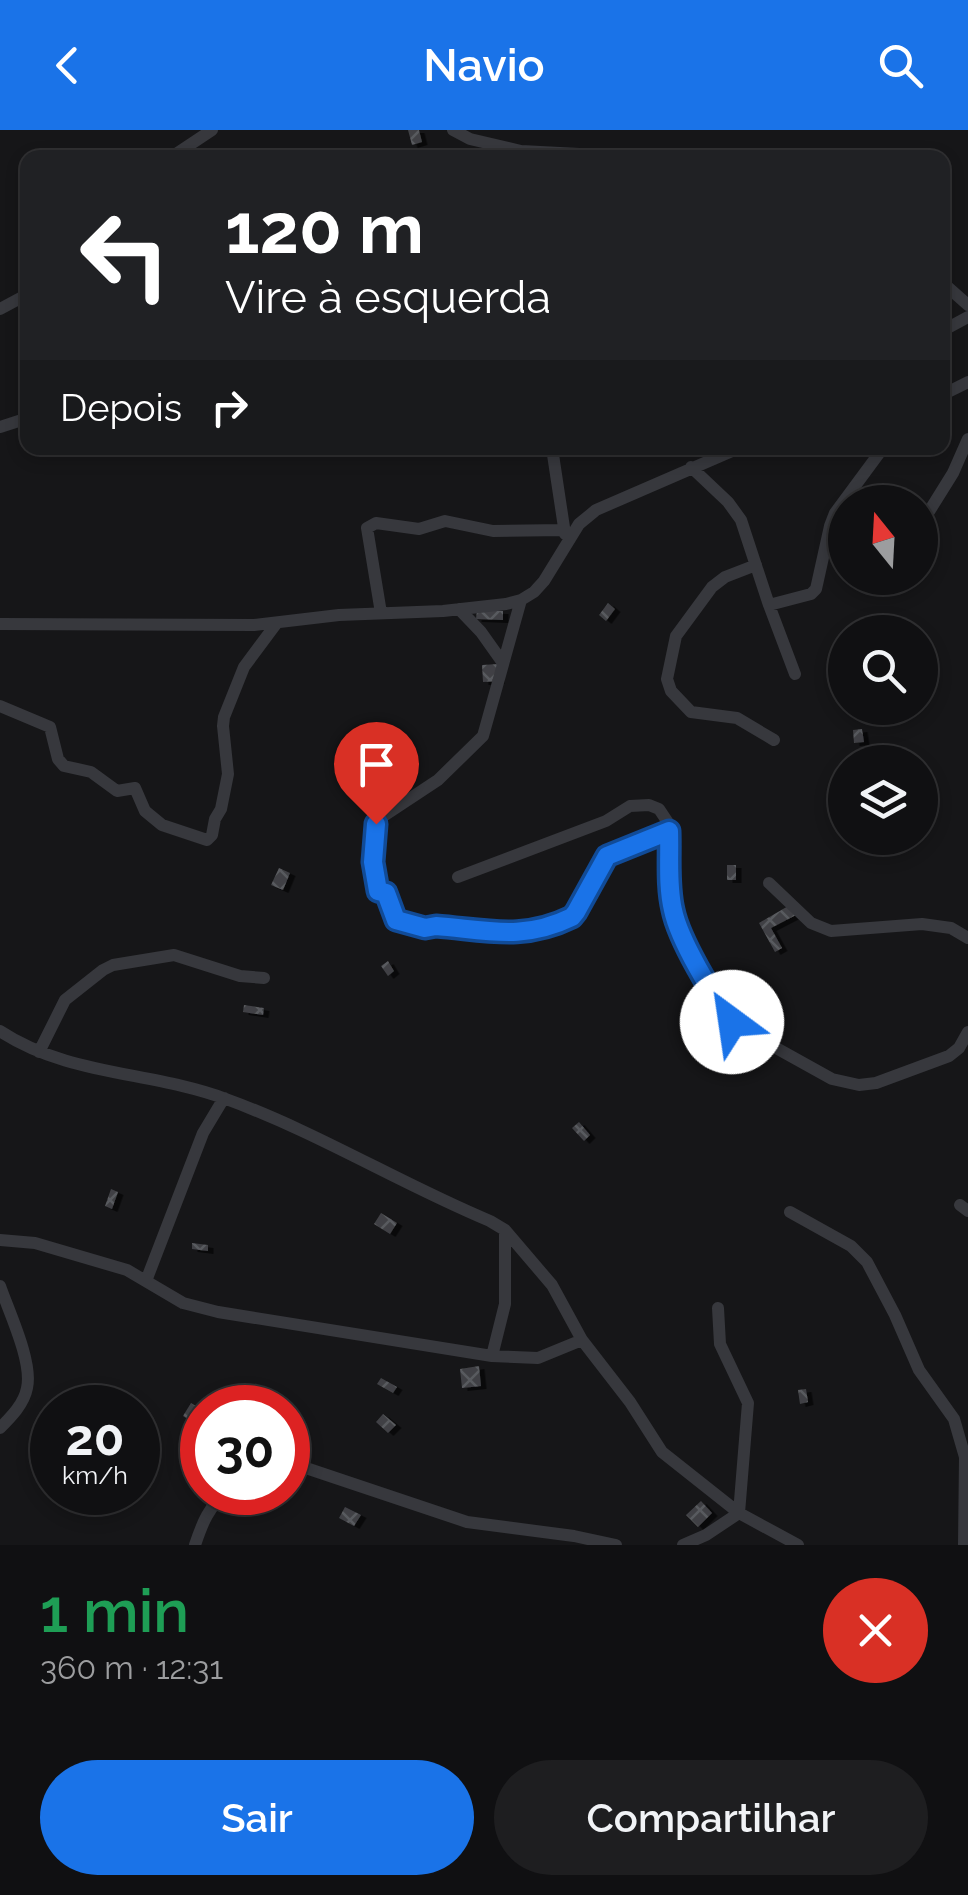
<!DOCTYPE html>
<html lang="pt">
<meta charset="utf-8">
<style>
:root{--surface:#101012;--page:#1e1e20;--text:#f1f3f6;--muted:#9c9d9f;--line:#303032;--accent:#1a73e8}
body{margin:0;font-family:Raleway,sans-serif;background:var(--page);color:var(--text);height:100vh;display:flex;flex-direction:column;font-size:38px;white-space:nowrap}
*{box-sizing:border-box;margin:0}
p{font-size:32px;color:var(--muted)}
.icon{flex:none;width:55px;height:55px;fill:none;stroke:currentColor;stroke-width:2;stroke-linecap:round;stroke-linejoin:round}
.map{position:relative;height:1415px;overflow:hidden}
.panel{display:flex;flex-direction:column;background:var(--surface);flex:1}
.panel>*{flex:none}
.banner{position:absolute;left:20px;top:20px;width:930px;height:305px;border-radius:20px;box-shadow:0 5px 15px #0003,0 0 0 2px var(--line);background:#202124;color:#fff;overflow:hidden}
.needle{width:65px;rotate:342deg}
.tools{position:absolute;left:828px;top:355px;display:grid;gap:20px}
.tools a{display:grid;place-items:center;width:110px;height:110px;border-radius:50%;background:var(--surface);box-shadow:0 5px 15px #0003,0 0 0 2px var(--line);font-size:50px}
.speed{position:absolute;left:30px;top:1255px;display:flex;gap:20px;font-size:50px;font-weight:700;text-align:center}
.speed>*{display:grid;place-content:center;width:130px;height:130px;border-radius:50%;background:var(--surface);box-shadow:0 5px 15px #0003,0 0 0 2px var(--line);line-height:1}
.speed small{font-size:25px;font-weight:400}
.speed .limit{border:15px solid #d22;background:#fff;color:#111}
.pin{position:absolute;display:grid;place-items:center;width:85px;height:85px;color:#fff;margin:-102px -42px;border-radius:50% 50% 50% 0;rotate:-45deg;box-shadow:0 0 10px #0007}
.pin .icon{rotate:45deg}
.me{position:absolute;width:110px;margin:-55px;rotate:329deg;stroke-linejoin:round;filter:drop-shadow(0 0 8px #0008)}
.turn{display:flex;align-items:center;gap:35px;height:210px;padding:0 40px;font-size:45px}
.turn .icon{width:130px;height:130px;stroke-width:2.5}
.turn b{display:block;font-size:70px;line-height:85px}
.then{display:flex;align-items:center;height:95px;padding:0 40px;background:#0003;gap:20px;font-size:38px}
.round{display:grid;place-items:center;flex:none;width:105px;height:105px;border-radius:52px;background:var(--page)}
.overview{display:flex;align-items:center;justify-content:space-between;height:170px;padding:0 40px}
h1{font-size:60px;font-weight:600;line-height:75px;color:#1e9e55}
.action{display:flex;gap:20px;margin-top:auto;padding:20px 40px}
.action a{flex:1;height:115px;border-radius:60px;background:var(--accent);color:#fff;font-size:40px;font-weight:600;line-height:115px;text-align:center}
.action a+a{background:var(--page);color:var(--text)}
header{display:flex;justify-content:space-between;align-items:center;height:130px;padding:0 40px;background:var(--accent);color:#fff;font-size:45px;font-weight:600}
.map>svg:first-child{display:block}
.building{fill:url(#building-cross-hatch);filter:url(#shadow)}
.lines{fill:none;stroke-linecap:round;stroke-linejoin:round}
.minor{stroke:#37383d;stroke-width:12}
.route-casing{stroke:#114b97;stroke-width:25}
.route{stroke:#1a73e8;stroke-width:18}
</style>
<header><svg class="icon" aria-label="back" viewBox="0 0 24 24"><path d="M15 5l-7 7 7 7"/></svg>Navio<svg class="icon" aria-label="search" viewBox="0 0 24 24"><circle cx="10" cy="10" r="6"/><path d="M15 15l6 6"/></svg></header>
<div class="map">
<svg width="968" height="1415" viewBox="0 0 968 1415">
<defs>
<pattern id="building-cross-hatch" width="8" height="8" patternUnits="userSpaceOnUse" patternTransform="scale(2.5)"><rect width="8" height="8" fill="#404145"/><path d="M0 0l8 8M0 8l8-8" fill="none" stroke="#595a5e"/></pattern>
<filter id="shadow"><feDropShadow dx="5.5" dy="3" stdDeviation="0" flood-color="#0009"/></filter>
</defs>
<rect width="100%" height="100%" fill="#161618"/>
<path class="building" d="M408,0H419L422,12L412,15Z
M608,473L615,479L606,491L599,485Z
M477,480L503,481V490L476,489Z
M498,534L499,551L483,552L482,535Z
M862,599L864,612L854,613L853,600Z
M727,735H736V750H727Z
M279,738L290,743L283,760L271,755Z
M790,775L796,785L771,798L782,818L775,822L759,793Z
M388,831L394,841L388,846L381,836Z
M244,875L264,878L263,885L243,882Z
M709,910L726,914L724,923L707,920Z
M579,992L590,1005L584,1011L572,998Z
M111,1059L118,1062L112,1079L105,1076Z
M381,1083L397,1093L390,1104L374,1094Z
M192,1113L208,1115V1121L192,1119Z
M479,1236L481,1256L462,1258L460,1239Z
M381,1248L397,1257L393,1263L377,1254Z
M806,1259L808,1272L800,1274L798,1260Z
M191,1273L202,1280V1298L183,1286Z
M383,1284L396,1295L388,1303L376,1292Z
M701,1371L712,1383L698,1397L686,1385Z
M345,1377L361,1385L354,1396L339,1388Z"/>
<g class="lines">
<path class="minor" d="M453,0L470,9L521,21L657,28
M170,28L212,0
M942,152L968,175
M0,179L28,164
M942,201L968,187
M942,265L968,252
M0,297L28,288
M552,318L565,404
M691,337L728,372L741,390L769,475L795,544
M920,396L953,343L968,309
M756,435L725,447L712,457L676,506L667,549L671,561L691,582L737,588L774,610
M896,453L902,448
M521,470L483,606L438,650L382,687C368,704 374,740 378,761L386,763L396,790L425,798L441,796L513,803L528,802L566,790L576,782L607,726L669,701
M769,475L811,464L816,459L830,396L835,383L883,318
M459,479L481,502L503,533
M381,483L368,404L367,398L376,393L419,399L445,391L493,401L564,400
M0,494L254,495L339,485L443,481L506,474L521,470L534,462L544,451L579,394L596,380L739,318
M0,576L50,597L58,629L64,636L91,642L117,661L135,658L145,681L162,695L207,710L212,705L215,689L221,679L228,644L223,596L224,587L244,537L276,494
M458,747L606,691L630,676L649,675L659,679L669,694L672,776L679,800L725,883L740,898L832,949L859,955L876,953L949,926L959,918L968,902
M769,753L811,793L831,801L922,794L951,798L968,808
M0,901C68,946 151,941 226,969C317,1002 401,1054 490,1091L505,1100L552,1155L582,1210L630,1272L662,1322L739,1383L798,1415
M39,922L65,870L103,840L113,835L174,825L240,846L264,848
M960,1075L968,1081
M790,1082L851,1116L867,1132L895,1185L919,1240L954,1289L965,1327L964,1415
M0,1110L35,1113L127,1140L183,1173L218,1182L492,1226L538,1228L582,1210
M146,1151L203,1003L224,968
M0,1156C9,1182 33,1232 27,1258C24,1274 11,1287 0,1298
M492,1226L505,1174V1101
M195,1302L202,1305
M288,1332L467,1392L574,1406L616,1415
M195,1415C202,1394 209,1375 228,1362
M683,1415L706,1405L739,1383L748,1273L720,1214L718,1178"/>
</g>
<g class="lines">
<defs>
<path id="route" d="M376,694L373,732L378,761L386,763L396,790L425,798L436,796C487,800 523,811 572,787L576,782L607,726L669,701C670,727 667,755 673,780C679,810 713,866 732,892"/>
</defs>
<use href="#route" class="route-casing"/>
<use href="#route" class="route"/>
</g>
</svg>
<div class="tools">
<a><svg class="needle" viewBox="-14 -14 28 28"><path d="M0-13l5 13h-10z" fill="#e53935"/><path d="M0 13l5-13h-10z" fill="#9c9d9f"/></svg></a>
<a><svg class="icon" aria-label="search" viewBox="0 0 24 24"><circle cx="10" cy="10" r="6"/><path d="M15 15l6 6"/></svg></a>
<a><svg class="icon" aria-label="layers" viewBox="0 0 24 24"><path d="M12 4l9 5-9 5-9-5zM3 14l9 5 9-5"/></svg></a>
</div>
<div class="speed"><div>20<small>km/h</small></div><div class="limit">30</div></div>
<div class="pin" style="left:376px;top:694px;background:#d93025"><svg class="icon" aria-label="arrive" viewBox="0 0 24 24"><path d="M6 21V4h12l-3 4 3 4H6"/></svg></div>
<svg class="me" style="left:732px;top:892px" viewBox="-20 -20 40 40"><circle r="19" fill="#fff"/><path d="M0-13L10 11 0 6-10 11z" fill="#1a73e8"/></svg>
<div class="banner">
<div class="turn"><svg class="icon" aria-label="left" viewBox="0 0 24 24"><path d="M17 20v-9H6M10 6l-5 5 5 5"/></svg><div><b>120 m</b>Vire à esquerda</div></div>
<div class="then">Depois<svg class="icon" aria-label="right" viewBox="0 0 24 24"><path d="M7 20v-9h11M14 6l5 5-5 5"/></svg></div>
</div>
</div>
<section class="panel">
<div class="overview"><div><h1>1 min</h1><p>360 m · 12:31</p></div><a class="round" style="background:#d93025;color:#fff"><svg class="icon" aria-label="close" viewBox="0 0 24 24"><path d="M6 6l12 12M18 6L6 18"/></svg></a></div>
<div class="action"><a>Sair</a><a>Compartilhar</a></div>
</section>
